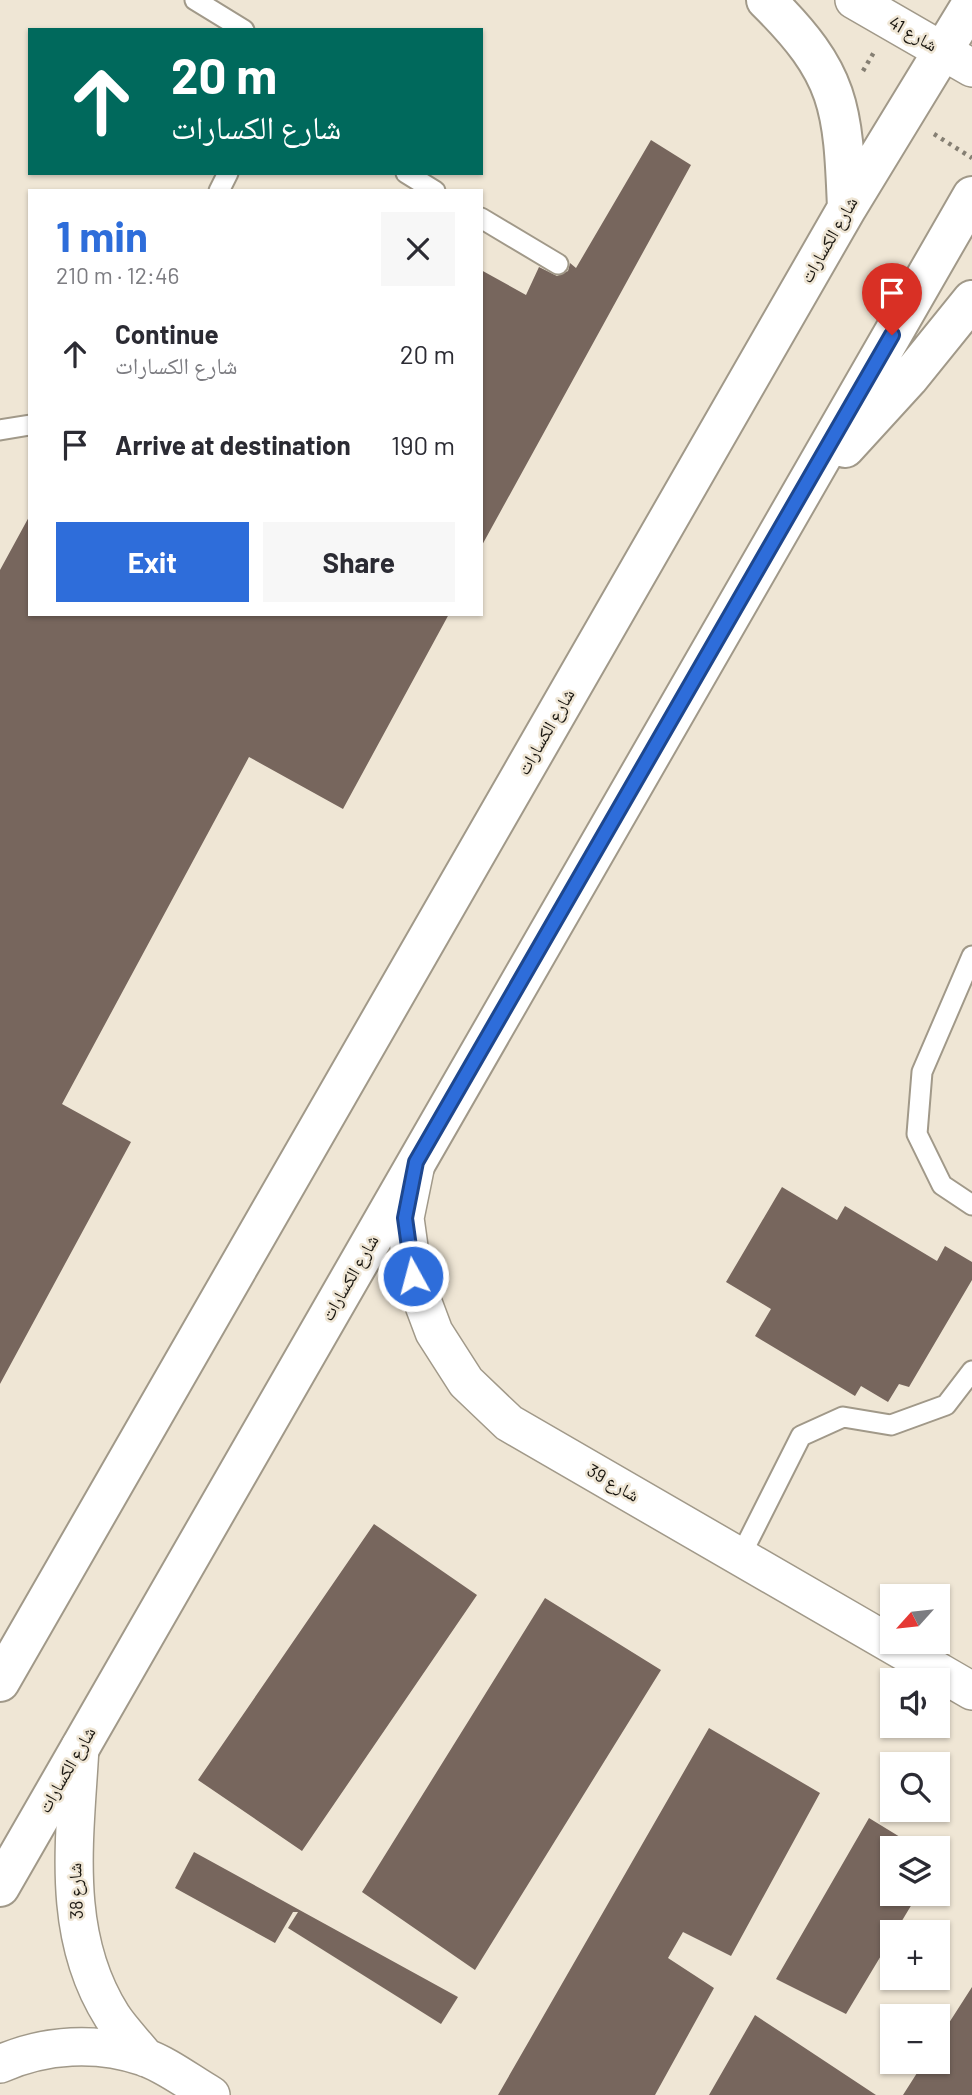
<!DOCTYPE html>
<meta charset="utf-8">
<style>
:root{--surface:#fff;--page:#f7f7f7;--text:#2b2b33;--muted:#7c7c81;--accent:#2e6dda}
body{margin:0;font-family:Barlow,"Noto Naskh Arabic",sans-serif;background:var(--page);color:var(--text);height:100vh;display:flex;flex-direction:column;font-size:26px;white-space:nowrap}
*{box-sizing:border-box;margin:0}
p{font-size:23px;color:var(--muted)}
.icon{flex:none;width:38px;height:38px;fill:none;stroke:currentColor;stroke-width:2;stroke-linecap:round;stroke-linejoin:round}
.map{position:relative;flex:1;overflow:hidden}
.details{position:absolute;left:28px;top:189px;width:455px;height:427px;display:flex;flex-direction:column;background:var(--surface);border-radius:0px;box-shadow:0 2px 5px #0004}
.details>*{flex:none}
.hud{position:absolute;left:28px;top:28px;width:455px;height:147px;border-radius:0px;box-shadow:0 2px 5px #0004;background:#00695c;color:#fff;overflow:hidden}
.needle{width:46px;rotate:243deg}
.controls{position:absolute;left:880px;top:1584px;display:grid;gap:14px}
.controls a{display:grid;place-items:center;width:70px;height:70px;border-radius:0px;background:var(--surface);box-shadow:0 2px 5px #0004;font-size:35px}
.pin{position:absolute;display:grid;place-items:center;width:60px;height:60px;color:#fff;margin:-72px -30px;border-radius:50% 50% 50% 0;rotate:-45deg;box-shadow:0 0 7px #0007}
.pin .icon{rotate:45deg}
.me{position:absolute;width:77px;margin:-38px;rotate:353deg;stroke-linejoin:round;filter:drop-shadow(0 0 5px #0008)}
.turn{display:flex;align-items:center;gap:24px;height:147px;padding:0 28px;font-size:32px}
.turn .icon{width:91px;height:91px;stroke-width:2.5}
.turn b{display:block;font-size:49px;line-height:60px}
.round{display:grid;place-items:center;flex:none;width:74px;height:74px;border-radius:0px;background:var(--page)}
.overview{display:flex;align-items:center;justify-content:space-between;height:119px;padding:0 28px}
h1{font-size:42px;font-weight:700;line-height:52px;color:var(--accent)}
.action{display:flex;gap:14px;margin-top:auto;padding:14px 28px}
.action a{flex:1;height:80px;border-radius:0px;background:var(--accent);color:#fff;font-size:28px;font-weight:700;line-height:80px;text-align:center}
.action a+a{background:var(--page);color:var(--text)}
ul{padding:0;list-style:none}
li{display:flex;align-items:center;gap:21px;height:91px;padding:0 28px}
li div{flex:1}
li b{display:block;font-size:26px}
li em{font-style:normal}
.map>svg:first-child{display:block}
.building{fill:#77665d}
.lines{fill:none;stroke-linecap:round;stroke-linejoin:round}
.lane-casing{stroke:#a19989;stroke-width:23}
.street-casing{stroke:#a19989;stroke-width:40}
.secondary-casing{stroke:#a19989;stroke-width:42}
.path{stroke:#857f73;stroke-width:4.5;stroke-dasharray:3.5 5;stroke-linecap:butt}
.lane{stroke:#fff;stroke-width:19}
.street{stroke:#fff;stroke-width:37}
.secondary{stroke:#fff;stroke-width:38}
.route-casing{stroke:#1e478e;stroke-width:18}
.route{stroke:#2e6dda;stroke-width:12}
.labels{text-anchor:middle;stroke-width:5;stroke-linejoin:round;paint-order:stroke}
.street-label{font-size:18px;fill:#191610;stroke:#efe6d5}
</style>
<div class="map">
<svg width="972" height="2095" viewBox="0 0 972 2095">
<rect width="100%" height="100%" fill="#efe6d5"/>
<path class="building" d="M651,140L691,165L481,547V270L526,295L539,267L557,276L568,271L570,263L576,268Z
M30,515V614H449L343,809L249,757L62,1104L131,1142L0,1384V570Z
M782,1187L837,1220L845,1206L937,1261L945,1246L972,1262V1280L909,1387L899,1384L888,1402L861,1386L855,1396L755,1336L771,1309L726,1282Z
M374,1524L477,1595L302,1851L198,1780Z
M545,1598L661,1670L475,1970L362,1892Z
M709,1728L820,1793L731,1956L683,1932L668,1958L714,1988L655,2095H498Z
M869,1818L918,1848H892V1894H918L846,2014L776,1979Z
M194,1852L458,1997L441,2024L288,1928L298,1912H293L275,1943L175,1888Z
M972,1987V2095H903L924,2062H938V2040Z
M755,2015L876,2095H709Z"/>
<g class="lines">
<defs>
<path id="lane" d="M195,0L244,30
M406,173L435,191
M219,191L228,173
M481,218L558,264
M0,430L30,425
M972,956L922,1072L917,1134L942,1185L972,1205
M740,1557L801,1436L843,1417L891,1425L946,1405L972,1371"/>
<path id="street" d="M854,0L972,68
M415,1169L405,1218L413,1276L434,1332L466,1382L509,1423L972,1691
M80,1747C75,1839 60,1934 112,2016C121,2030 135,2044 146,2058
M0,2064C45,2044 97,2041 144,2057C167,2065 190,2083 211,2095"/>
<path id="secondary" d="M766,0C841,74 843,107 847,208
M845,448L909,378L972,300
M0,1682L847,208L972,3
M0,1887L972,196"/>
</defs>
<use href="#lane" class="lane-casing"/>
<use href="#street" class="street-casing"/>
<use href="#secondary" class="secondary-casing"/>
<path class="path" d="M863,71L874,52
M934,134L972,158"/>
<use href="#lane" class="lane"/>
<use href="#street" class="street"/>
<use href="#secondary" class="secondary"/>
</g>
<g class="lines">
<defs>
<path id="route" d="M413,1276L405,1218L416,1162L892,335"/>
</defs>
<use href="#route" class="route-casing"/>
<use href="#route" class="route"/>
</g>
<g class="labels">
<g class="street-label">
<text transform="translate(913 34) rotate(30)" y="6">شارع 41</text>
<text transform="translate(829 240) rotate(-60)" y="6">شارع الكسارات</text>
<text transform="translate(546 732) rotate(-60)" y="6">شارع الكسارات</text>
<text transform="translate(350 1278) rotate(-60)" y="6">شارع الكسارات</text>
<text transform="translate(613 1483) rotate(30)" y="6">شارع 39</text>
<text transform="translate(67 1770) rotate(-60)" y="6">شارع الكسارات</text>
<text transform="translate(76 1891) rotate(-92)" y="6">شارع 38</text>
</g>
</g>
</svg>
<div class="controls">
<a><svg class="needle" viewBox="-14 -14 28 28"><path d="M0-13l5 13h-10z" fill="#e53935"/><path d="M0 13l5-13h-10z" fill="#7c7c81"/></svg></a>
<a><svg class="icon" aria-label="sound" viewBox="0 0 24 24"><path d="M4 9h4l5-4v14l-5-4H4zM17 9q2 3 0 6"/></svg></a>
<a><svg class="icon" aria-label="search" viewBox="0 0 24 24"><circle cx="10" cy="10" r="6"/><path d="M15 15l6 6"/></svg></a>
<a><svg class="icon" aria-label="layers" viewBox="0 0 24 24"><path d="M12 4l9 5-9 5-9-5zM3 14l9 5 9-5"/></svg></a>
<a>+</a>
<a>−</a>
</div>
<div class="pin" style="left:892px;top:335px;background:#d93025"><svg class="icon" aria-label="arrive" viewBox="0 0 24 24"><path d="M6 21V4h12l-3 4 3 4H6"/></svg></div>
<svg class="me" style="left:413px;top:1276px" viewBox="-20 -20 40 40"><circle r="17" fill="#2e6dda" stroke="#fff" stroke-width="3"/><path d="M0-11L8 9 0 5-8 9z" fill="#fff"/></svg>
<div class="hud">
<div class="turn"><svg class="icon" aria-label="ahead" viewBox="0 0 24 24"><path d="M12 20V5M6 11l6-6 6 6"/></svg><div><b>20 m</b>شارع الكسارات</div></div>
</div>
<section class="details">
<div class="overview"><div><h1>1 min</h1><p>210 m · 12:46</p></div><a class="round"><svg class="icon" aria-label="close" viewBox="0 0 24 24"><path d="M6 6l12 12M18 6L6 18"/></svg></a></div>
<ul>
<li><svg class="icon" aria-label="ahead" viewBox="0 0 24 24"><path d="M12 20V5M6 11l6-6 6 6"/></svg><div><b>Continue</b><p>شارع الكسارات</p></div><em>20 m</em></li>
<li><svg class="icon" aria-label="arrive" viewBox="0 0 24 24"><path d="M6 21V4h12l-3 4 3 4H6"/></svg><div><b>Arrive at destination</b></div><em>190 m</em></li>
</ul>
<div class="action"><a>Exit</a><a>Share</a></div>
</section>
</div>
